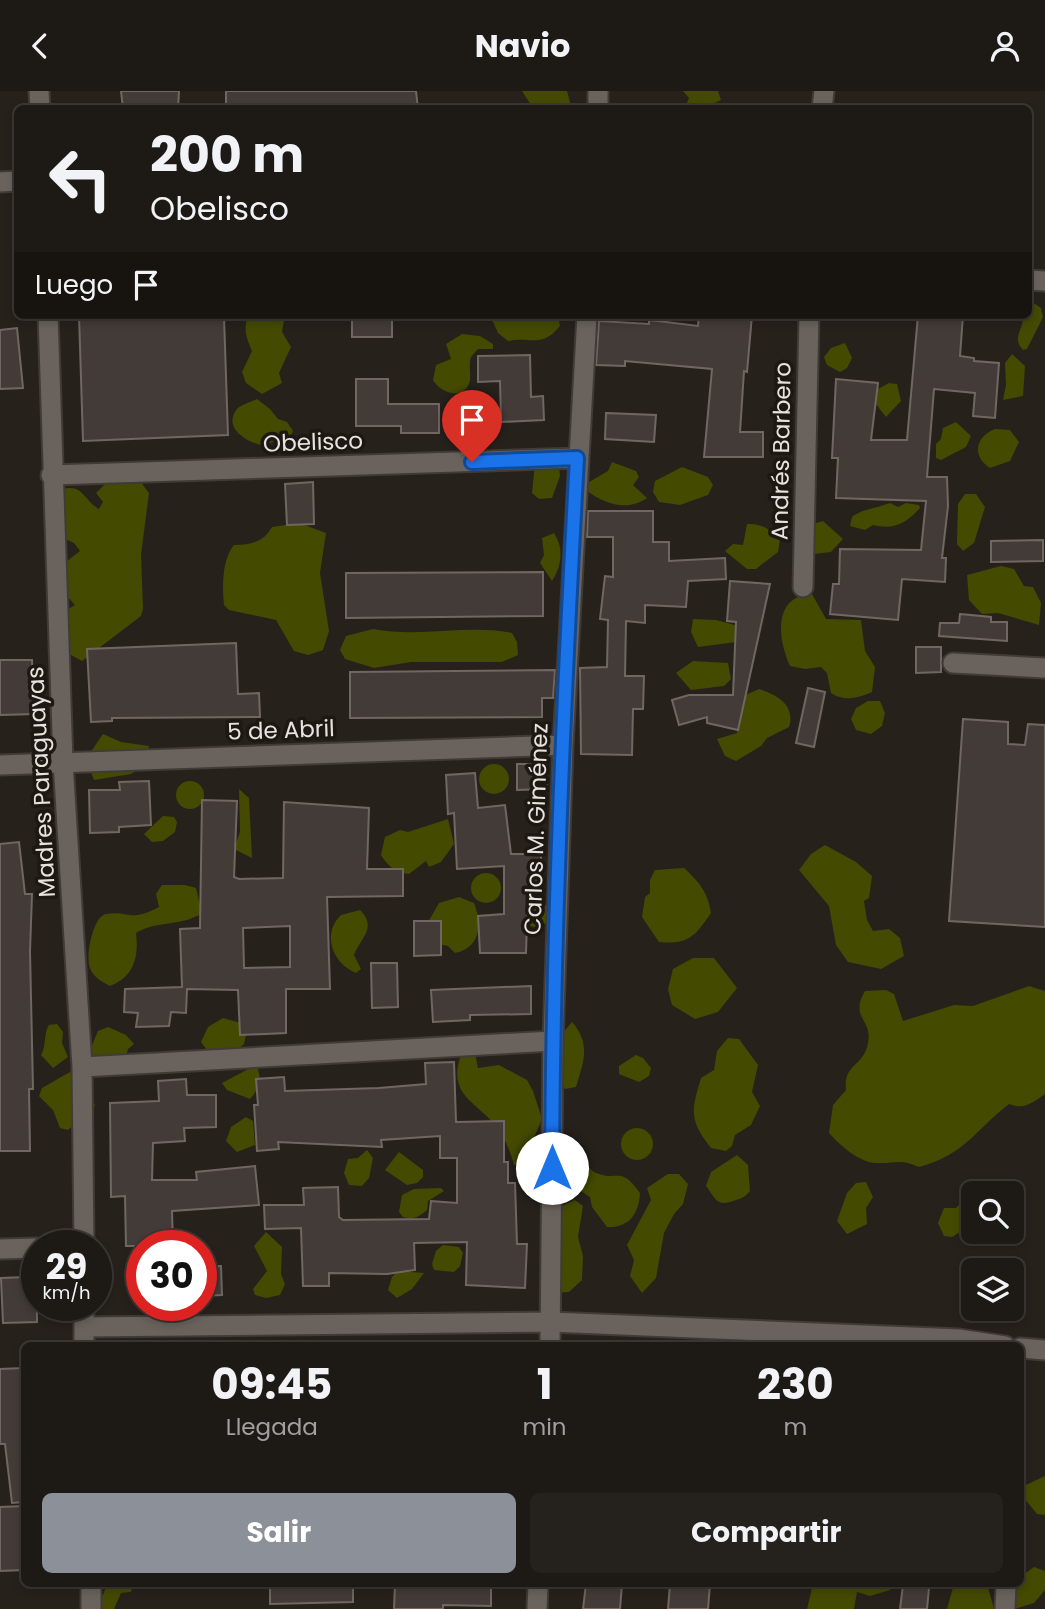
<!DOCTYPE html>
<html lang="es">
<meta charset="utf-8">
<style>
:root{--surface:#1d1915;--page:#25221e;--text:#f1f3f6;--muted:#a0a0a0;--line:#3b3834;--accent:#8c9099}
body{margin:0;font-family:Poppins,sans-serif;background:var(--page);color:var(--text);height:100vh;display:flex;flex-direction:column;font-size:26px;white-space:nowrap}
*{box-sizing:border-box;margin:0}
p{font-size:23px;color:var(--muted)}
.icon{flex:none;width:38px;height:38px;fill:none;stroke:currentColor;stroke-width:2;stroke-linecap:round;stroke-linejoin:round}
.map{position:relative;flex:1;overflow:hidden}
.details{position:absolute;left:21px;top:1251px;width:1003px;height:245px;display:flex;flex-direction:column;background:var(--surface);border-radius:10px;box-shadow:0 4px 10px #0003,0 0 0 2px var(--line)}
.details>*{flex:none}
.banner{position:absolute;left:14px;top:14px;width:1018px;height:214px;border-radius:10px;box-shadow:0 4px 10px #0003,0 0 0 2px var(--line);background:#1d1915;color:var(--text);overflow:hidden}
.buttons{position:absolute;left:961px;top:1090px;display:grid;gap:14px}
.buttons a{display:grid;place-items:center;width:63px;height:63px;border-radius:10px;background:var(--surface);box-shadow:0 4px 10px #0003,0 0 0 2px var(--line);font-size:35px}
.speed{position:absolute;left:21px;top:1139px;display:flex;gap:14px;font-size:35px;font-weight:700;text-align:center}
.speed>*{display:grid;place-content:center;width:91px;height:91px;border-radius:50%;background:var(--surface);box-shadow:0 4px 10px #0003,0 0 0 2px var(--line);line-height:1}
.speed small{font-size:18px;font-weight:400}
.speed .limit{border:10px solid #d22;background:#fff;color:#111}
.pin{position:absolute;display:grid;place-items:center;width:60px;height:60px;color:#fff;margin:-72px -30px;border-radius:50% 50% 50% 0;rotate:-45deg;box-shadow:0 0 7px #0007}
.pin .icon{rotate:45deg}
.me{position:absolute;width:77px;margin:-38px;rotate:0deg;stroke-linejoin:round;filter:drop-shadow(0 0 5px #0008)}
.turn{display:flex;align-items:center;gap:24px;height:147px;padding:0 21px;font-size:32px}
.turn .icon{width:91px;height:91px;stroke-width:2.5}
.turn b{display:block;font-size:49px;line-height:60px}
.then{display:flex;align-items:center;height:66px;padding:0 21px;background:#0003;gap:14px;font-size:26px}
.eta{display:flex;justify-content:space-evenly;align-items:center;height:119px;text-align:center}
.eta b{font-size:42px;font-weight:700;line-height:49px}
.button{display:flex;gap:14px;margin-top:auto;padding:14px 21px}
.button a{flex:1;height:80px;border-radius:10px;background:var(--accent);color:#fff;font-size:28px;font-weight:700;line-height:80px;text-align:center}
.button a+a{background:var(--page);color:var(--text)}
header{display:flex;justify-content:space-between;align-items:center;height:91px;padding:0 21px;background:var(--surface);font-size:32px;font-weight:700}
.map>svg:first-child{display:block}
.green{fill:#444a00}
.building{fill:#433b37;stroke:#706763;stroke-width:2;fill-rule:evenodd}
.lines{fill:none;stroke-linecap:round;stroke-linejoin:round}
.minor-casing{stroke:#403b37;stroke-width:23}
.minor{stroke:#6a635d;stroke-width:19}
.route-casing{stroke:#114b97;stroke-width:18}
.route{stroke:#1a73e8;stroke-width:12}
.labels{text-anchor:middle;stroke-width:7;stroke-linejoin:round;paint-order:stroke}
.street-label{font-size:23px;fill:#e8e3e0;stroke:#1e1813}
</style>
<header><svg class="icon" aria-label="back" viewBox="0 0 24 24"><path d="M15 5l-7 7 7 7"/></svg>Navio<svg class="icon" aria-label="person" viewBox="0 0 24 24"><circle cx="12" cy="8" r="4"/><path d="M4 21q1-7 8-7t8 7"/></svg></header>
<div class="map">
<svg width="1045" height="1518" viewBox="0 0 1045 1518">
<rect width="100%" height="100%" fill="#27211c"/>
<path class="green" d="M522,0H567L571,15L533,17Z
M683,0H718L721,9L704,17H685L689,7Z
M1032,211L1041,217L1043,226L1027,258L1023,259C1011,247 1024,239 1023,224H1029Z
M249,224H285L282,241L291,256L279,282L282,292L262,303L246,292L242,281L252,260C247,248 242,237 249,224Z
M490,224H558L560,235C541,258 531,245 508,250L498,242Z
M462,243L480,245L493,253V258H478L471,266C468,275 472,286 469,293C461,310 440,301 433,289L436,274L451,268L446,253Z
M845,252L852,267L847,277L840,281L827,274L824,266L831,257Z
M1012,263L1025,275L1023,305L1003,309L1006,294L1005,272Z
M889,292L897,293L901,310L886,326L872,308L878,298Z
M257,308L270,318L278,328L287,331L293,340L287,353L274,350L265,355C251,353 221,338 237,318C242,313 251,311 257,308Z
M956,331L971,345L966,356L941,369L936,367V353L941,348L943,337Z
M995,338L1010,339L1019,351L1010,370L990,377C971,365 976,345 995,338Z
M612,371L636,380L639,386L633,394L647,407C627,421 604,413 586,399L589,391L608,380Z
M535,372L559,375L560,385L552,407L539,408L532,402Z
M682,376L708,386L713,394L708,404L680,414L659,411L653,401L655,390Z
M108,390H140L149,402L141,464L143,518L141,525L82,570L62,559L65,520L75,514L66,504L58,477L80,460L74,452L63,447L60,399C83,391 83,409 99,418L103,411L96,402Z
M965,403H976L985,416L974,452L963,460L957,453L958,413Z
M890,412L898,416L906,412L919,414L920,417C906,433 893,439 873,434L865,439L850,435L852,426C862,418 877,417 890,412Z
M823,430L843,448L831,461L813,463L802,436Z
M299,432L326,442L320,482L329,540L323,559L308,564L294,560L276,529L229,519L224,514C222,496 222,468 234,454C251,453 263,452 272,436Z
M747,433C762,432 771,439 780,449L778,461L756,478H747L725,460L733,453L743,454Z
M554,442C564,457 562,475 552,490L540,472L544,464L542,447Z
M1001,475L1014,478L1024,495L1033,496L1041,512L1039,534L998,522L982,523L969,509L967,484Z
M812,503L826,528L861,529L865,560L875,576L872,601C858,607 845,611 831,602L827,582L821,576L805,578L790,575C778,549 772,505 812,503Z
M693,528L716,529L746,537L744,550L698,556L691,541Z
M373,538C420,547 467,533 512,542L517,551L518,564L502,571H411L374,577L345,568L340,559L346,545Z
M693,570L728,572L731,588L724,595L691,599L676,582Z
M759,598C777,604 796,614 789,636L767,647L761,655L736,670L725,665L717,648L737,642L739,607Z
M868,610H880L885,622L882,635L871,643L856,639L851,628L856,617Z
M103,643L121,651L149,655L146,673L131,683L94,689L86,668Z
M479 688a15 15 0 1 1 30 0a15 15 0 1 1-30 0Z
M176 704a14 14 0 1 1 28 0a14 14 0 1 1-28 0Z
M239,698L249,707L252,767L234,758L240,741Z
M163,725L174,726L177,731L175,741L163,750L152,751L144,743Z
M448,728L454,753L441,771L429,776L426,770L409,783C395,782 388,775 381,764L385,746L400,739L408,741Z
M825,754L856,771L872,785L869,807L864,810L867,829L873,840L889,838L900,847L904,865L881,878L848,871L836,854L829,815L799,779L811,763Z
M684,777C699,791 708,801 711,822C695,845 689,854 659,851L642,826L645,806L650,802V789L655,779Z
M471 797a15 15 0 1 1 30 0a15 15 0 1 1-30 0Z
M162,794H185L196,797L202,822C181,836 157,829 136,842C139,866 134,886 110,895C101,890 94,887 90,877C85,866 93,825 106,823C130,819 129,832 159,816L156,803Z
M459,806L474,812C482,832 481,857 455,862L448,855L439,853L427,833L439,812Z
M523 823a13 13 0 1 1 26 0a13 13 0 1 1-26 0Z
M360,819C378,837 360,847 354,864L361,878L356,882C333,873 321,843 341,824Z
M693,867H714L737,897L718,921L695,928L672,914L668,898L673,878Z
M1029,895L1045,900V1003C1032,1012 1025,1019 1009,1013C974,1040 966,1063 919,1076C899,1067 896,1073 876,1072C858,1071 840,1054 829,1042L833,1014L846,999C843,972 864,976 868,952C873,928 849,927 865,900L886,899L894,903L903,930L954,914L973,915Z
M223,927L248,934L244,953L234,962L207,959L201,951L208,936Z
M572,931C591,953 584,970 576,996L565,998L559,985L560,945Z
M57,933L63,941L62,952L68,966L53,977L41,964C47,954 43,943 49,934Z
M108,936L126,944L134,953L128,958L125,969L87,966L98,940Z
M728,947L739,948L758,974L752,1001L760,1015L751,1034L735,1044L732,1055L726,1060L711,1057C689,1029 691,1020 701,987L714,979L717,960Z
M475,962L478,977L499,974L527,989L533,1000L542,1028L531,1054L529,1072L525,1075L514,1074C510,1060 506,1049 498,1038C479,1011 446,1006 461,964Z
M636,964L643,967L651,977L649,985L639,991L619,983V975Z
M256,974C263,986 259,999 250,1008L227,999L222,992Z
M70,981C85,985 91,1001 95,1015L68,1039L60,1037L53,1019L39,1005L42,997Z
M246,1026L253,1030L255,1054L237,1061L226,1050L231,1036Z
M621 1053a16 16 0 1 1 32 0a16 16 0 1 1-32 0Z
M367,1059L373,1067L369,1087L362,1095L349,1094L344,1082L348,1068L358,1067Z
M399,1061L423,1079V1086L417,1092L407,1094L385,1079Z
M737,1064L748,1074L750,1100C745,1106 743,1107 736,1109C717,1116 717,1110 706,1095L711,1081Z
M579,1066C584,1071 590,1079 596,1082C619,1091 620,1074 640,1102C639,1122 630,1137 607,1136L592,1116L590,1106L563,1089L566,1074Z
M668,1083H679L688,1093L683,1113L674,1123L664,1142L656,1187L642,1202L630,1185L634,1169L627,1154L651,1109L647,1097Z
M866,1091L873,1106L866,1117L867,1133L847,1143L837,1130L847,1102L856,1092Z
M441,1097L444,1100L428,1110L427,1119C419,1126 414,1129 403,1126L399,1121L402,1104L414,1098Z
M978,1100L980,1102H973V1133L952,1146L944,1145L938,1132L944,1117H956L970,1102Z
M575,1109L583,1115L578,1146L583,1165L582,1189L569,1201L552,1202L561,1115Z
M266,1141L282,1156L281,1183L285,1193L280,1204L266,1207L255,1204L253,1198L267,1180L254,1155Z
M443,1154L459,1156L463,1162L460,1175L454,1181L434,1179L432,1173L436,1160Z
M398,1180L424,1182L412,1198L397,1207L388,1199L392,1186Z
M1045,1385V1424L1037,1423L1024,1407L1026,1394Z
M1034,1476L1045,1480V1499L1034,1512L1014,1518L1013,1493H1020V1486Z
M107,1493H134L131,1501L121,1502L114,1518H89L90,1513L103,1504Z
M813,1493H893L890,1499L870,1505L857,1501L854,1518H807Z
M954,1493H987L994,1518H947Z"/>
<path class="building" d="M121,0H179L178,18H123Z
M226,0H416L418,18H226Z
M79,224H183V228L224,226L228,344L83,350Z
M699,224H752L747,281L744,280L740,341H763V366H704L712,278L625,270V275L596,274L599,230L649,233V229L698,235Z
M918,224H963L960,265L974,267V270L999,272L995,327L973,325L975,302L934,298L927,386H947L948,415L942,467H946L945,491L902,488L898,529L830,523L833,493H839L840,458L921,459L926,410L836,407L838,367H832L836,288L878,292L871,349H907Z
M352,226H392V246H352Z
M17,237L23,297L0,298V239Z
M530,264L531,306L543,305L544,329L501,331L500,290L478,291V265Z
M356,288H388V313H439V342H401V335H356Z
M606,322L656,324L654,351L605,348Z
M313,391L314,433L287,434L285,393Z
M588,420H653V451H669V470L725,467L726,488L688,490L686,516L645,514V532L626,530L625,585H644L643,618H633L632,664L581,663L580,577L607,576L608,529L600,528L605,485L613,486V446H587Z
M1043,449V470L991,471V450Z
M543,481V525L346,527V482Z
M730,490L770,493L738,639L707,632V626L679,634L672,609L689,604H733L736,531L727,530Z
M960,523L991,526V531H1007V550L939,545L940,532H959Z
M236,552L238,603L259,602L260,626L112,627V630L91,631L87,558Z
M916,556H941V581L916,582Z
M0,569H32L35,623L0,624Z
M555,579L553,607H542V626L350,627V581Z
M808,597L825,601L814,656L796,652Z
M963,628L1008,631V653L1025,654L1028,633L1045,634V836L949,830Z
M517,673H546L547,698L517,699Z
M475,682L478,717L505,714L511,763H541V800H528L526,862H480L478,825L504,823V775L457,778L454,722L448,723L446,684Z
M149,690L151,734L119,736V741L90,742L89,699H120L119,691Z
M202,709L237,710L234,786L239,788L283,787L284,711L369,717L367,778H403V805L327,806L330,898H286V942L240,944L238,899L187,898L186,922L171,921L169,935L136,936L138,922L124,921L125,898L182,896L180,838L200,837ZM290,835V876L244,877L243,837Z
M19,751L25,803H32L30,861L33,998H29L30,1060H0V753Z
M414,830H441V864L414,865Z
M371,872H397L398,916L372,917Z
M531,895V923L470,924V929L433,931L431,899Z
M454,971L456,1031L504,1030V1071H508V1092H515L517,1153H527L525,1197L466,1194L467,1151L414,1152L415,1179L387,1183L329,1182V1195H303L301,1137L265,1138L264,1114H304L303,1097L338,1096L339,1126L343,1129L429,1128L431,1110L457,1112V1067H440V1045L381,1049L382,1056L278,1051L279,1058L257,1060L254,1014H258L256,988L284,986L285,1000L379,997L426,993L425,972Z
M186,988L187,1004H216V1036L184,1037L185,1050L153,1052L152,1089H197L196,1081L255,1075L259,1114L172,1120L173,1155H126L125,1105L111,1106L110,1012L159,1010L158,990Z
M221,1175L222,1204L201,1205V1176Z
M27,1186L28,1205H37V1231L3,1232L1,1187Z
M24,1277V1411L12,1412L5,1353H0V1278Z
M24,1415V1479L0,1480V1416Z
M270,1493H353V1511L270,1513Z
M395,1493H491V1515L443,1514V1518H394Z
M586,1493H622L620,1518H583Z
M670,1493H710L708,1518H668Z
M903,1494L929,1497L927,1518H900Z"/>
<g class="lines">
<defs>
<path id="minor" d="M39,0L40,18
M598,18V0
M822,18L824,0
M0,91L18,90
M1029,189L1045,190
M48,224L63,671L82,976L84,1155
M51,384L577,367
M803,496L809,224
M953,572L1045,577
M0,674L563,654
M82,976L553,950
M0,1158L37,1157
M84,1214V1255
M84,1236L551,1231L959,1248L1005,1255
M550,1255L553,950L563,654L587,224
M1020,1257L1045,1259
M91,1493V1518
M537,1518L538,1493
M1005,1518L1006,1493"/>
</defs>
<use href="#minor" class="minor-casing"/>
<use href="#minor" class="minor"/>
</g>
<g class="lines">
<defs>
<path id="route" d="M472,371L577,367C564,604 553,841 552,1077"/>
</defs>
<use href="#route" class="route-casing"/>
<use href="#route" class="route"/>
</g>
<g class="labels">
<g class="street-label">
<text transform="translate(313 351) rotate(-2)" y="8">Obelisco</text>
<text transform="translate(781 360) rotate(-89)" y="8">Andrés Barbero</text>
<text transform="translate(281 639) rotate(-2)" y="8">5 de Abril</text>
<text transform="translate(41 691) rotate(-93)" y="8">Madres Paraguayas</text>
<text transform="translate(536 738) rotate(-88)" y="8">Carlos M. Giménez</text>
</g>
</g>
</svg>
<div class="buttons">
<a><svg class="icon" aria-label="search" viewBox="0 0 24 24"><circle cx="10" cy="10" r="6"/><path d="M15 15l6 6"/></svg></a>
<a><svg class="icon" aria-label="layers" viewBox="0 0 24 24"><path d="M12 4l9 5-9 5-9-5zM3 14l9 5 9-5"/></svg></a>
</div>
<div class="speed"><div>29<small>km/h</small></div><div class="limit">30</div></div>
<div class="pin" style="left:472px;top:371px;background:#d93025"><svg class="icon" aria-label="arrive" viewBox="0 0 24 24"><path d="M6 21V4h12l-3 4 3 4H6"/></svg></div>
<svg class="me" style="left:552px;top:1077px" viewBox="-20 -20 40 40"><circle r="19" fill="#fff"/><path d="M0-13L10 11 0 6-10 11z" fill="#1a73e8"/></svg>
<div class="banner">
<div class="turn"><svg class="icon" aria-label="left" viewBox="0 0 24 24"><path d="M17 20v-9H6M10 6l-5 5 5 5"/></svg><div><b>200 m</b>Obelisco</div></div>
<div class="then">Luego<svg class="icon" aria-label="arrive" viewBox="0 0 24 24"><path d="M6 21V4h12l-3 4 3 4H6"/></svg></div>
</div>
<section class="details">
<div class="eta">
<div><b>09:45</b><p>Llegada</p></div>
<div><b>1</b><p>min</p></div>
<div><b>230</b><p>m</p></div>
</div>
<div class="button"><a>Salir</a><a>Compartir</a></div>
</section>
</div>
